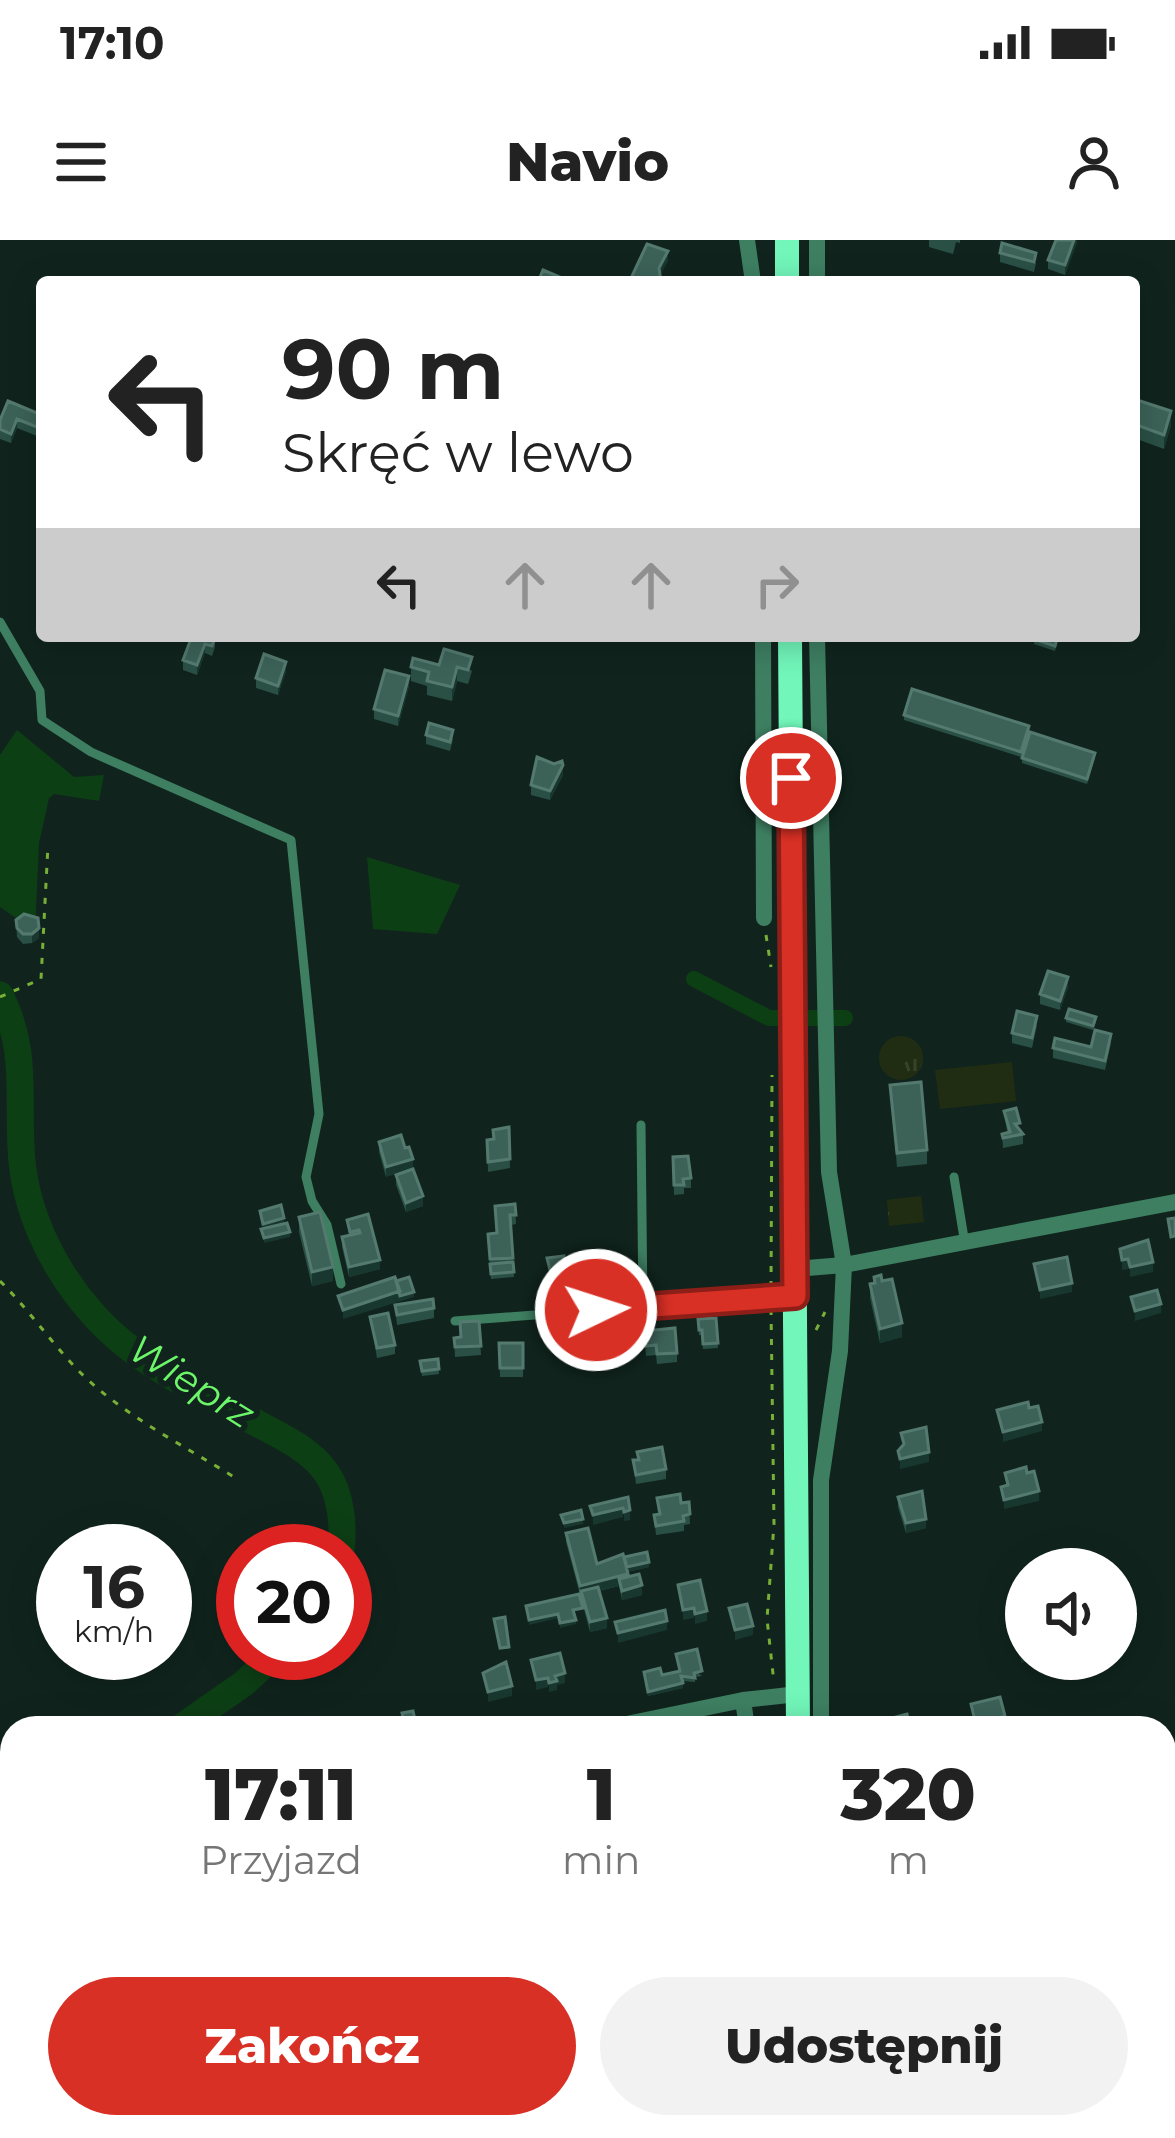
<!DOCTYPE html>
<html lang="pl">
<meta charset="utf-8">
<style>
:root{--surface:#fff;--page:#f2f2f2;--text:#222;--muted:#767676;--accent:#d93025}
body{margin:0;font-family:Montserrat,sans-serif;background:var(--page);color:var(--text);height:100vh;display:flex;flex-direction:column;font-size:45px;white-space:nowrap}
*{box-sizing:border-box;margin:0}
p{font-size:39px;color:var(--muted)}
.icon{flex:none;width:66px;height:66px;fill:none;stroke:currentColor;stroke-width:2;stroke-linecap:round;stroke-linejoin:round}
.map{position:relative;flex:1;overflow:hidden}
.sheet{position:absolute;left:0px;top:1476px;width:1176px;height:423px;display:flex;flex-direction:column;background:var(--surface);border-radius:36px 36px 0 0;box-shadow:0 6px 30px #0003}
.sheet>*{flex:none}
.hud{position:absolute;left:36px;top:36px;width:1104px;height:366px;border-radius:12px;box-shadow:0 6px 30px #0003;background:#fff;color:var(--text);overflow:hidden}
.controls{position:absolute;left:1005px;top:1308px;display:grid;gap:24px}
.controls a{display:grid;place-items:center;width:132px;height:132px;border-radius:50%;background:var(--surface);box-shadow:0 6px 30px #0003;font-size:60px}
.speed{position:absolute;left:36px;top:1284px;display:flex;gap:24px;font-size:60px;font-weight:700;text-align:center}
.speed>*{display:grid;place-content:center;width:156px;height:156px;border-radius:50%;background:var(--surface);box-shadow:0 6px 30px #0003;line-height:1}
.speed small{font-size:30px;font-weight:400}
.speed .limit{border:18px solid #d22;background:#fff;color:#111}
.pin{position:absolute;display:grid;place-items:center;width:102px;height:102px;color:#fff;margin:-51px;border:6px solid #fff;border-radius:50%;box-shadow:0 3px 12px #0007}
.me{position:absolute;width:132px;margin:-66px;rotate:86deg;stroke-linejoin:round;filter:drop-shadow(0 0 9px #0008)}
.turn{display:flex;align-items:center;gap:42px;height:252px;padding:0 48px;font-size:54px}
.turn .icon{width:156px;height:156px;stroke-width:2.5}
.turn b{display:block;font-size:84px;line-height:102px}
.lanes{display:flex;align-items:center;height:114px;padding:0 48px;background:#0003;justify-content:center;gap:60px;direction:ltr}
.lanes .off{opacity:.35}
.eta{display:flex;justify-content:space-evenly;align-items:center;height:204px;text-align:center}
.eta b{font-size:72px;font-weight:800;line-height:84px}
.cta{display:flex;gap:24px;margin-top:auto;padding:24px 48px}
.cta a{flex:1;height:138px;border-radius:72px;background:var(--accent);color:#fff;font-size:48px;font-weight:800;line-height:138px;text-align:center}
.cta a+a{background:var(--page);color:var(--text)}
.status{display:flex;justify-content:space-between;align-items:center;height:84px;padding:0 60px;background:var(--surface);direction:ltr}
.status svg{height:33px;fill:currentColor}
header{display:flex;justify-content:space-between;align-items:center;height:156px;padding:0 48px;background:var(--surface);font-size:54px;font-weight:800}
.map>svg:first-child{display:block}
.grass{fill:url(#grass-tufts)}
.pitch{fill:#212d13}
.water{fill:#0d3f15}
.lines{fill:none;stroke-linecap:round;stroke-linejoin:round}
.canal{stroke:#0d3f15;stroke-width:16}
.river{stroke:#0d3f15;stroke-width:27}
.path{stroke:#78af37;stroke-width:3;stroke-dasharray:6 9;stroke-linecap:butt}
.service{stroke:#3e7f62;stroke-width:9}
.minor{stroke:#3e7f62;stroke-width:16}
.secondary{stroke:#72f6ba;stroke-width:24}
.wall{fill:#2a5046}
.shaded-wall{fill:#18372e}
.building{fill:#3c6258;stroke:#547a6f;stroke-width:3}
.route-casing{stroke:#8d1f18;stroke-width:30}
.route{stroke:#d93025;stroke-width:21}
.labels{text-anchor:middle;stroke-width:12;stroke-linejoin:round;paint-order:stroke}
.water-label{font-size:39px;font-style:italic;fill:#6df66a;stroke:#10241d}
</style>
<div class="status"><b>17:10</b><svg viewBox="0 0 49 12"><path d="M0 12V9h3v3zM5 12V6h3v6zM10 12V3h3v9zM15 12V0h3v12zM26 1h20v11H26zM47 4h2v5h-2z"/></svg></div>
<header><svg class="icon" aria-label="menu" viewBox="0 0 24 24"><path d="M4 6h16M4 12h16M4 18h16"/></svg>Navio<svg class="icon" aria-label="person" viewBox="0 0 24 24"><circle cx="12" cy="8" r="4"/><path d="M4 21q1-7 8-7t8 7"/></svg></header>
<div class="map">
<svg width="1175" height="1898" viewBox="0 0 1175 1898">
<defs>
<pattern id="grass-tufts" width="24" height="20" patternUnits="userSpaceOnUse" patternTransform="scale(3)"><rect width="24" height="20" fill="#212d13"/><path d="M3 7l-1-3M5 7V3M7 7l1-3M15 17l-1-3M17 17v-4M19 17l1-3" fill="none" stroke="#36422a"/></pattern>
</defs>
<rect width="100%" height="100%" fill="#10241d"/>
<path class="grass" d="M879 818a22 22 0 1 1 44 0a22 22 0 1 1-44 0Z
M921,956L924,982L889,986L887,960Z"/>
<path class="pitch" d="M1012,822L1016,861L940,869L935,830Z"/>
<path class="water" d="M17,490L74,537L104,535L99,561L54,554L49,558L39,603L35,691L0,667V515Z
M367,617L460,645L437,694L373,689Z"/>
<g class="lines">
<path class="canal" d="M694,739L769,778H845"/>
<path class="river" d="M0,755C27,808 18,850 21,907C23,968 52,1028 92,1073C134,1121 195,1150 251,1180C276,1194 308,1207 326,1232C341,1253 344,1286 341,1311
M180,1488L243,1444L277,1413
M0,1555L12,1553"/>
<path class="path" d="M766,695L771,727
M0,757L41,739L48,605
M0,1041C27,1068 48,1098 74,1126C117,1172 181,1204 234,1237
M771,1047L772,835
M771,1069L774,1284L767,1379L774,1443
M816,1090L825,1072
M574,1488L591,1484"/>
<path class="service" d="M0,382L40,451L42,480L91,512L291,600L319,874L306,937L312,961L327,985L341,1044
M641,885L643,1067
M954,937L965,1004
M455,1081L789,1056
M1164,1575L1175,1572
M1164,1644L1175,1641
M1164,1769L1175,1766
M1164,1853L1175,1850
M970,1898L1017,1887"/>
<path class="minor" d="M747,0L753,42
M817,0V42
M763,396L764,678
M817,396L829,932L844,1025L840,1111L821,1240V1488
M795,1029L844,1025L1175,962
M743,1460L747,1488
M607,1488L743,1460L798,1454
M774,1887V1898
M824,1887V1898
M21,1898L22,1887"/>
<path class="secondary" d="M787,0V42
M790,396L798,1488
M801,1887V1898"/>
</g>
<path class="wall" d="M929,0H960V3L956,2L953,14L929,7Z
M1077,0L1065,35L1048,29V20Z
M1000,13L1036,23L1034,32L1000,22Z
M1134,159L1171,185L1164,209L1134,198Z
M42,175V198L17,188L11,203L0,199V180Z
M1035,396H1059L1055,411L1034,404Z
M215,398V407L212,416L205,413L197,435L183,430V420Z
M444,409L472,431L468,444L457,441L452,461L427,455V446L411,441V427L439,425Z
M286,431L278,455L256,448V438Z
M409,446L398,486L374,479V469Z
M904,475L1029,491L1021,517L904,480Z
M426,495L453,499L450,511L426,504Z
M1022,518H1095L1087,544L1022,523Z
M563,535L550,560L531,555V545Z
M16,680L39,698L32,703L23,704L17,697Z
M1068,747L1060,770L1040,764V754Z
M1066,778L1096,782L1093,790L1066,782Z
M1037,785L1032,808L1012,803V793Z
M1111,803L1105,830L1053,818V808L1091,807Z
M890,845L927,910V924L897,927Z
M1004,871L1023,894V904L1003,908L1002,894L1007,892Z
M509,887L510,928L488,932L487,900L493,899V890Z
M401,895L386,937L379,912V902Z
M673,917L691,938V948H684V954L674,955Z
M396,935L423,966L406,972L396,945Z
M515,964L516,984L511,985L514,1037L491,1039L488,1003Z
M299,977L333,1041L312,1046L299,992Z
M347,980L380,1029L349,1037L342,1007V997L349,996Z
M564,1016L566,1046L553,1047L547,1018Z
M874,1037L902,1097L880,1103L870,1058V1044L874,1043Z
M395,1065L434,1068V1078L397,1085Z
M370,1077L395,1105V1114L377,1118Z
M716,1078L718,1108L703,1109L702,1095H699L698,1079Z
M479,1081L481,1115L455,1117L454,1098L460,1097Z
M644,1091L677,1113V1122L657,1124L656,1115L646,1116Z
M499,1103H523V1137H500Z
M438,1119L439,1134L422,1136L420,1121Z
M637,1212L666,1229V1239L636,1244L633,1220H637Z
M898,1257L926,1288L906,1293L898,1267Z
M657,1258L681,1263L689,1262L690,1284L684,1285V1291L656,1295L654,1275H658Z
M566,1293L597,1324L624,1319L649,1327L627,1332L628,1337L642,1355L622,1360L619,1346L599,1351L607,1388L590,1392L566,1302Z
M676,1414L702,1436L695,1437V1442L682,1441L683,1448L648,1456L644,1432L662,1435L679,1432Z
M128,1887V1897L100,1898L99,1889Z"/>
<path class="shaded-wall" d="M1074,0H1077V3L1065,35V25Z
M668,11V21L659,38V28Z
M1171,171V185L1164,209V195Z
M17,179V188L11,203V194Z
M205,404V413L197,435V425Z
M286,422V431L278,455V446Z
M457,427V441L452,461V447Z
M409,436V446L398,486V476Z
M563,525V535L550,560V551Z
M39,688V698L32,703V694Z
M1068,737V747L1060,770V761Z
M413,919V929L386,937V927Z
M423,956V966L406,972V963Z
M284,978V983L263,988V984Z
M290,992V997L264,1003V998Z
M1128,1019V1029L1122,1030V1020Z
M380,1020V1029L349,1037V1027Z
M1153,1022V1032L1130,1037V1027Z
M333,1027V1041L312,1046V1032Z
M1072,1043V1052L1040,1059V1050Z
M400,1051L414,1052V1057L343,1079V1070Z
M1161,1064V1073L1135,1081V1071Z
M902,1083V1097L880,1103V1089Z
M1042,1182V1191L1003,1202V1192Z
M929,1212V1222L900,1229V1219Z
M1039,1251V1261L1004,1269V1260Z
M623,1268V1277L593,1285V1275Z
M630,1270V1280L624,1281V1272Z
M583,1279V1284L564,1288V1283Z
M926,1279V1288L906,1293V1283Z
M649,1322V1327L627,1332V1327Z
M628,1334V1344L619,1339V1346L580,1355V1346Z
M642,1345V1355L622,1360V1351Z
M694,1368V1378L683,1380V1370Z
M707,1371V1381L695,1384V1374Z
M558,1374V1378L529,1385V1380Z
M607,1378V1388L590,1392V1382Z
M576,1380V1384L560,1388V1383Z
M667,1381V1390L618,1403V1393Z
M753,1386V1395L735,1400V1390Z
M1026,1412V1419H1036L1021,1423V1413Z
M565,1433V1443L557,1445V1450L549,1452V1443L555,1436Z
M548,1438V1447L536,1450V1440Z
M683,1443V1448L648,1456V1452Z
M512,1446V1456L488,1462V1452Z
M1005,1476V1486L997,1488H976V1485Z"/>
<path class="building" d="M1056,0H1074L1065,25L1048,20Z
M1002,3L1036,13L1034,22L1000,13Z
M647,4L668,11L659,28L661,42H646L632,36Z
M543,30L560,37L558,42H538Z
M1134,159L1171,171L1164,195L1134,184Z
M8,161L42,175V189L17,179L11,194L0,189V180Z
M192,396L215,398L212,406L205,404L197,425L183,420Z
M1035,396H1058L1055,406L1034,399Z
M444,409L472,417L468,430L457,427L452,447L427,441L429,432L411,427L413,418L439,425Z
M264,414L286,422L278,446L256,438Z
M385,430L409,436L398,476L374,469Z
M912,449L1029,486L1021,512L904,475Z
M429,483L453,490L450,502L426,495Z
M1030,492L1095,513L1087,539L1022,518Z
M537,517L554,524L562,521L563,525L550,551L531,545Z
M24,674L38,678L39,688L32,694H23L17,688L16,680Z
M1048,731L1068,737L1060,761L1040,754Z
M1069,769L1096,777L1093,786L1066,778Z
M1017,771L1037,776L1032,798L1012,793Z
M1095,790L1111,794L1105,821L1053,808L1055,798L1091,807Z
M921,842L927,910L897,913L890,845Z
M1016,868L1020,883L1015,884L1023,894L1003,898L1002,894L1010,892L1004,871Z
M509,887L510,919L488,922L487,900L494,899L493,890Z
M401,895L405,908L409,907L413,919L386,927L379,902Z
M688,916L691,938L683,939L684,945H674L673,917Z
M413,929L423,956L406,963L396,935Z
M515,964L516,975H510L513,1018L490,1019L488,994L497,993L495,966Z
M281,965L284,978L263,984L260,971Z
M320,972L333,1027L312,1032L299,977Z
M368,974L380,1020L349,1027L342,997L360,993L359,990L350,992L347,980Z
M1175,978V996L1171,997L1168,979Z
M287,983L290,992L264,998L261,989Z
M1148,1000L1153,1022L1130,1027L1128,1019L1122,1020L1120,1009Z
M564,1016L566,1041L553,1042L547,1018Z
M1067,1017L1072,1043L1040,1050L1034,1024Z
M513,1022L514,1032L491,1034L490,1024Z
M881,1035L882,1041L892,1039L902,1083L880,1089L870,1044L875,1043L874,1037Z
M395,1037L400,1051L343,1070L338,1056Z
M409,1037L414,1052L400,1056L396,1041Z
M1157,1050L1161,1064L1135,1071L1131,1057Z
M433,1059L434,1068L397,1075L395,1065Z
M388,1073L395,1105L377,1108L370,1077Z
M716,1078L718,1103L703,1104L702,1090H699L698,1079Z
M479,1081L481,1106L455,1107L454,1098L461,1097L460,1082Z
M675,1088L677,1113L657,1114L656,1105L646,1106L644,1091Z
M499,1103H523V1128H500Z
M438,1119L439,1129L422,1131L420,1121Z
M1028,1162L1029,1168L1038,1166L1042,1182L1003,1192L997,1170Z
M926,1187L929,1212L900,1219L898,1211L904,1204L901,1193Z
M662,1207L666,1229L636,1235L633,1220H639L637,1212Z
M1026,1227L1027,1233L1034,1231L1039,1251L1004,1260L1001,1247L1008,1245L1005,1233Z
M922,1251L926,1279L906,1283L898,1257Z
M680,1254L681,1263L689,1262L690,1274L683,1276L684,1281L656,1286L654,1275L660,1274L657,1258Z
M628,1257L630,1270L624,1272L623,1268L593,1275L590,1266Z
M581,1270L583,1279L564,1283L561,1275Z
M588,1288L597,1324L623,1314L628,1334L580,1346L566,1293Z
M647,1312L649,1322L627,1327L624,1317Z
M639,1334L642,1345L622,1351L619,1339Z
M700,1340L707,1371L695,1374L694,1368L683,1370L678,1345Z
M598,1347L607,1378L590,1382L581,1351Z
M579,1354L583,1368L573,1370L576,1380L560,1383L558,1374L529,1380L526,1366Z
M747,1364L753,1386L735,1390L729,1368Z
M665,1370L667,1381L618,1393L615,1382Z
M505,1377L509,1407L500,1408L494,1379Z
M1026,1392V1412L1021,1413L1016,1394Z
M697,1409L702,1431L694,1433L695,1438L681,1436L683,1443L648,1452L644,1432L660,1428L662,1435L680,1431L676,1414Z
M560,1413L565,1433L555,1436L557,1441L549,1443L548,1438L536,1440L531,1420Z
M506,1422L512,1446L488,1452L483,1433Z
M1000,1457L1005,1476L976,1485L971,1464Z
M413,1471L417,1488H405L402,1473Z
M907,1474L909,1483L913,1482L914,1488H886L884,1480Z
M1169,1715L1172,1726L1164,1727V1716Z
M52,1887H71L72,1898H47V1894L52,1893Z
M133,1887H154V1898H134Z"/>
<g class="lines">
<defs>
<path id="route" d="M596,1070L795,1056L791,538"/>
</defs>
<use href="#route" class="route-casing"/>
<use href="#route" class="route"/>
</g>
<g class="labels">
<g class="water-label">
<text transform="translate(192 1141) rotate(32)" y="14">Wieprz</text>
</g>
</g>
</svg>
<div class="controls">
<a><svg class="icon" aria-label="sound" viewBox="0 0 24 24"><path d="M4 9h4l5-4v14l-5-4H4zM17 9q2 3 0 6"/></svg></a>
</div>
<div class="speed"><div>16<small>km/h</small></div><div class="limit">20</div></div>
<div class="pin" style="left:791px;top:538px;background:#d93025"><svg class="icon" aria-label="arrive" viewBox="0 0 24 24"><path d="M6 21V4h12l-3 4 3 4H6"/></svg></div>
<svg class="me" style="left:596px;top:1070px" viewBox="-20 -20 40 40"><circle r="17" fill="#d93025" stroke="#fff" stroke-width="3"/><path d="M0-11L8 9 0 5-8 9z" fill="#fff"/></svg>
<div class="hud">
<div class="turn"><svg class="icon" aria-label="left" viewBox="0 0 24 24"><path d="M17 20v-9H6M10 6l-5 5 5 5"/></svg><div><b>90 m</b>Skręć w lewo</div></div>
<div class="lanes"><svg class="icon" aria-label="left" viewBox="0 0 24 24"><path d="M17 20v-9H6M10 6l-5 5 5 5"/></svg><svg class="icon off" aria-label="ahead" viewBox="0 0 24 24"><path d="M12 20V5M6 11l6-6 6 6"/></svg><svg class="icon off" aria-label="ahead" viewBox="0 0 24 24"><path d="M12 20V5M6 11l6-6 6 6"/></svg><svg class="icon off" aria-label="right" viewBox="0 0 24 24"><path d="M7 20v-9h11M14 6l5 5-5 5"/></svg></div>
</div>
<section class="sheet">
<div class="eta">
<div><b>17:11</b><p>Przyjazd</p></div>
<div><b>1</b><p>min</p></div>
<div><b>320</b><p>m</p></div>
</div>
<div class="cta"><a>Zakończ</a><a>Udostępnij</a></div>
</section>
</div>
